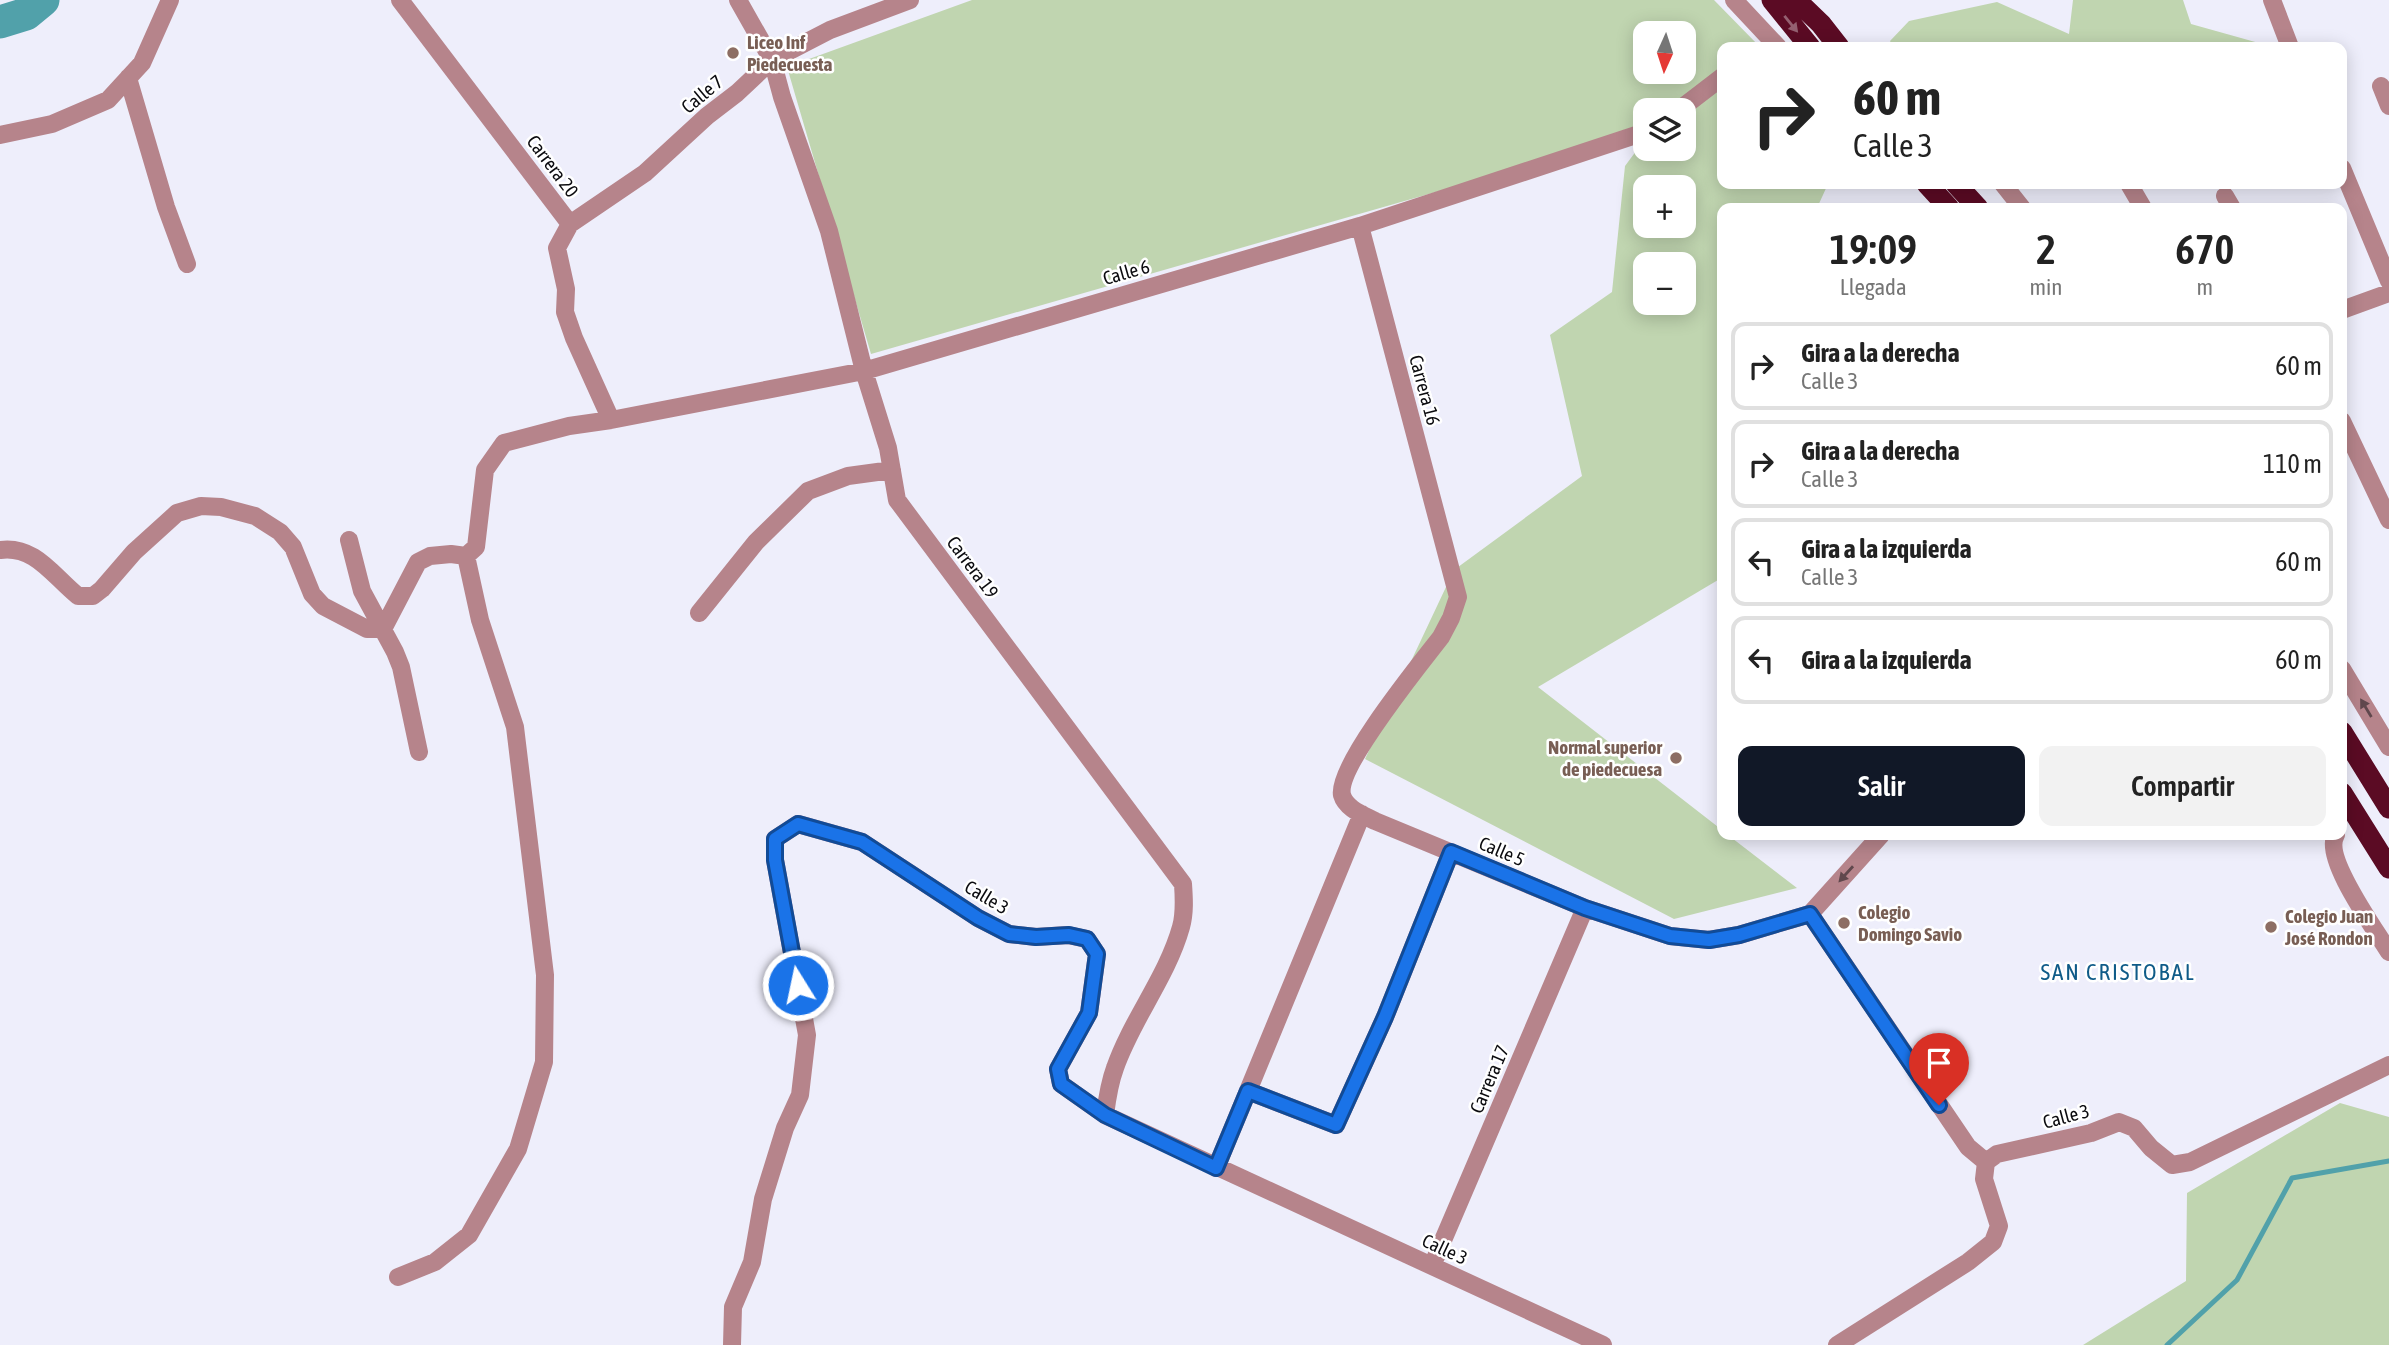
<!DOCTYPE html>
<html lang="es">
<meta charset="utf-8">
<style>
:root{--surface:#fff;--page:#f2f2f2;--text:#222;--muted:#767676;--line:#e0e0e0;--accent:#111827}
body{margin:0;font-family:"Asap Condensed",sans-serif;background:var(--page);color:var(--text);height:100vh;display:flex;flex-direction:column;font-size:26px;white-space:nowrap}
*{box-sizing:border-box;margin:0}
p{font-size:23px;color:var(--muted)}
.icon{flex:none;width:38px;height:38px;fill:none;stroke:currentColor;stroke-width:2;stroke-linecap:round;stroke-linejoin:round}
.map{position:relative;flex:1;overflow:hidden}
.panel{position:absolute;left:1717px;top:203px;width:630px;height:637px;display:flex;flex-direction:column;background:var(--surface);border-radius:14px;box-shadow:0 4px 18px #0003}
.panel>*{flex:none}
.banner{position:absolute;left:1717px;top:42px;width:630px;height:147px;border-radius:14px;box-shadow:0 4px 18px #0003;background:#fff;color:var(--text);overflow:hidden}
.needle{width:46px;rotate:183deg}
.controls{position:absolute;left:1633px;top:21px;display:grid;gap:14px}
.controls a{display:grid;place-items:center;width:63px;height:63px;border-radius:14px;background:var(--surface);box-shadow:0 4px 18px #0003;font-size:35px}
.pin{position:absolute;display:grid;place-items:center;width:60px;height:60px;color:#fff;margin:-72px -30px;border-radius:50% 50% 50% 0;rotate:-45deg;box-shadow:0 0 7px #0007}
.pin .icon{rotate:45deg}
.me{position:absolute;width:77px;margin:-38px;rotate:350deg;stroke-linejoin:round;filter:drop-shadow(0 0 5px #0008)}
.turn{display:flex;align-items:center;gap:24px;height:147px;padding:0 21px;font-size:32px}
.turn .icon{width:91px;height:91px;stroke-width:2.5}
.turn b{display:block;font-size:49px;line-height:60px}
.eta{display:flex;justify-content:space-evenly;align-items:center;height:119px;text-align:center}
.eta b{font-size:42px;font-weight:600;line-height:49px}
.cta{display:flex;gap:14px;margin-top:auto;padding:14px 21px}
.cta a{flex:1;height:80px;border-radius:14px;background:var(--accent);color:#fff;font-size:28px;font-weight:600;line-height:80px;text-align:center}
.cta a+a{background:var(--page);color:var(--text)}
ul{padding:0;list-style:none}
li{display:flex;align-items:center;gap:21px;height:88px;margin:0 14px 10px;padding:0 7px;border:4px solid var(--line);border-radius:14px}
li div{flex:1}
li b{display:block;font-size:26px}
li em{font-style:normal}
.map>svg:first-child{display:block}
.green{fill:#c0d5b0;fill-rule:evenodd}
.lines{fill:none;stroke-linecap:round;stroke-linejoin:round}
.stream{stroke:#51a1aa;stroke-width:5}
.river{stroke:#51a1aa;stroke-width:33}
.minor{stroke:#b6848b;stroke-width:18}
.highway{stroke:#5b0b24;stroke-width:21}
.oneway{fill:#946071}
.oneway2{fill:#60484d}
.route-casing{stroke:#114b97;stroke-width:18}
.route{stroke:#1a73e8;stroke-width:12}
.education-dot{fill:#8d6e63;stroke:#fff;stroke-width:2.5}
.labels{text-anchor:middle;stroke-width:5;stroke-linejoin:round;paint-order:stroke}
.education-label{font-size:19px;font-weight:bold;fill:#785e54;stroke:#fff;text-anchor:start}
.street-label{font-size:19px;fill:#0b0b0f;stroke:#fff}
.quarter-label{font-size:23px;letter-spacing:2px;fill:#0f5b88;stroke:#fff}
</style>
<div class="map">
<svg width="2389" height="1345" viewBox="0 0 2389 1345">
<rect width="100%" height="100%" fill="#eeeefb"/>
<path class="green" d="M972,0H1714L1760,47H1722V184H1828L1817,208H1722V554L1718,580L1538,687L1722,830V835H1728L1797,888L1674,919L1365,759L1454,570L1582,476L1550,335L1612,292L1625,166L1645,139V149H1684V110H1645V132L871,354L787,67ZM1645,33H1684V72H1645ZM1645,187H1684V226H1645ZM1645,264H1684V303H1645Z
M2073,0H2183L2191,24L2266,45L2267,47H1893L1890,41L1909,21L1997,2L2069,34Z
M2340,1103L2389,1117V1345H2083L2186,1281L2187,1193Z"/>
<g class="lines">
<path class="stream" d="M2167,1345L2237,1280L2292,1178L2389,1161"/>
<path class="river" d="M0,22L26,14L43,0"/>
<path class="minor" d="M400,0L570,224L557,248L566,289L565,312L574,338L611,420
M738,0L772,60L782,97L829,231L864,371L888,448L897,500L1183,884C1184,898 1185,913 1181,927C1167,977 1132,1019 1115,1068C1109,1084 1107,1099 1105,1115
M1734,0L1778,47
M2272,0L2290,47
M128,78L166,207L187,264
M2381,86L2389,106
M1679,110L1722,77
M0,135L52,124L108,100L142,63L170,0
M2342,168L2389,281
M2003,184L2022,208
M2129,184L2143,208
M2225,196L2232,208
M570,224L645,173L707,116L737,93L772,60L830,30L910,0
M1360,226L1458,597L1451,618L1441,637C1421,663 1336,767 1342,795C1346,809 1364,815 1375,821L1585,908L1670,936L1709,940L1739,935L1810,914L1881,835
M2342,310L2389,293
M2342,421L2389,520
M349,540L362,591L395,652L401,667L419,752
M0,550C35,545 53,576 78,596H93L102,589L134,552L177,513L201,506L221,507L255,516L280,532L293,547L312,594L323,606L367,629H383
M699,613L756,542L808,491L848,476L892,470
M383,629L418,562L430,556L451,554L466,556L476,547L485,470L504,443L569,426L611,420L864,371L1360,226L1645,132
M2342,669L2389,747
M1362,814L1248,1091L1336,1125L1385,1017L1451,852
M2336,835C2322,857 2375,929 2389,952
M1810,914L1968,1147L1986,1162
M1216,1168L1248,1091
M1432,1266L1585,908
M398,1277L435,1262L469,1235L518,1149L544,1062L545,975L515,727L480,620L466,556
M732,1345L733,1307L752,1262L763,1199L785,1128L800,1095L807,1035L775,860V839L798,824L862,842L978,918L1009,934L1036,937L1068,935L1087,939L1097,954L1089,1013L1058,1069L1061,1084L1105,1115L1603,1345
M1837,1345L1968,1262L1993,1242L1999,1226L1984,1179L1986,1162L1997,1154L2091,1133L2119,1122L2134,1128L2151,1148L2172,1165L2190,1162L2389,1065"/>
<path class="highway" d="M1772,0L1810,47
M1796,0L1821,24L1839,47
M1927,184L1949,208
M1956,184L1978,208
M2342,732L2389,808
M2342,793L2389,868"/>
</g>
<defs><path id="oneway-solid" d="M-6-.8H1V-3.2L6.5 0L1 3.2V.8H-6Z" transform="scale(1.75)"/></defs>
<use class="oneway" href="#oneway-solid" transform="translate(1791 24) rotate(51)"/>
<g class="oneway2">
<use href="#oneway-solid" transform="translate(2366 708) rotate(-121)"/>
<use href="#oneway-solid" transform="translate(1846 874) rotate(132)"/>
</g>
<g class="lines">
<defs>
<path id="route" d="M798,985L775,860V839L798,824L862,842L978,918L1009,934L1036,937L1069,935L1087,939L1097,954L1089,1013L1058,1069L1061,1084L1105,1115L1216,1168L1248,1091L1336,1125L1385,1017L1451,852L1585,908L1670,936L1709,940L1739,935L1810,914L1939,1105"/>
</defs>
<use href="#route" class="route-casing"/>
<use href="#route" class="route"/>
</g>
<g class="education-dot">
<circle cx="733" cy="53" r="7"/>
<circle cx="1676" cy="758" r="7"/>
<circle cx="1844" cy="923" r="7"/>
<circle cx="2271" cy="927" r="7"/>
</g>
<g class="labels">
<g class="education-label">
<text x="747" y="49">Liceo Inf<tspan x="747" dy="22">Piedecuesta</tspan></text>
<text x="1662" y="754" text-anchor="end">Normal superior<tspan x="1662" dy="22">de piedecuesa</tspan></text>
<text x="1858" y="919">Colegio<tspan x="1858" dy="22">Domingo Savio</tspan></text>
<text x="2285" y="923">Colegio Juan<tspan x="2285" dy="22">José Rondon</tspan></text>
</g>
<g class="street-label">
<text transform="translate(702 94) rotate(-40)" y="7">Calle 7</text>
<text transform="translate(553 166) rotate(53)" y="7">Carrera 20</text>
<text transform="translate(1126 272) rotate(-16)" y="7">Calle 6</text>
<text transform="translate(1425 390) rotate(75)" y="7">Carrera 16</text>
<text transform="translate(973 567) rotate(53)" y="7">Carrera 19</text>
<text transform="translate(1502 851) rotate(23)" y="7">Calle 5</text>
<text transform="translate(987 897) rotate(31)" y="7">Calle 3</text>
<text transform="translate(1489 1079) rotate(-67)" y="7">Carrera 17</text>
<text transform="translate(2066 1116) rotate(-15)" y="7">Calle 3</text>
<text transform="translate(1445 1249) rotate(25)" y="7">Calle 3</text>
</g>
<g class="quarter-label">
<text x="2118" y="980">SAN CRISTOBAL</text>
</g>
</g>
</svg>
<div class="controls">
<a><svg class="needle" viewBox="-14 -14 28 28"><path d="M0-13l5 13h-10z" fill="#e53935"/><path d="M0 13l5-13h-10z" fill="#767676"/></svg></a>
<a><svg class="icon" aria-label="layers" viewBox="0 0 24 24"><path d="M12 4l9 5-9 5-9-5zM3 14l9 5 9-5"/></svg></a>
<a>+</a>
<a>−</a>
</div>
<div class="pin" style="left:1939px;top:1105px;background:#d93025"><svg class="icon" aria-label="arrive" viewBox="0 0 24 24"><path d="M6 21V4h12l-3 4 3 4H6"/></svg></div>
<svg class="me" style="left:798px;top:985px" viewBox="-20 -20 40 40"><circle r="17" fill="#1a73e8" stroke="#fff" stroke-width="3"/><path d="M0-11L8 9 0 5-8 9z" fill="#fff"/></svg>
<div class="banner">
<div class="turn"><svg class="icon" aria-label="right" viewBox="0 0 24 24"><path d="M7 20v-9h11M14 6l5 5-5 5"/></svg><div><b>60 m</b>Calle 3</div></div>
</div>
<section class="panel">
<div class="eta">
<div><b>19:09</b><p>Llegada</p></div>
<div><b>2</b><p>min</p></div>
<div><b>670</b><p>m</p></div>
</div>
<ul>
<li><svg class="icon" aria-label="right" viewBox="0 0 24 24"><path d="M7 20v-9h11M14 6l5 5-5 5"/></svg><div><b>Gira a la derecha</b><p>Calle 3</p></div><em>60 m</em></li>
<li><svg class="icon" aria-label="right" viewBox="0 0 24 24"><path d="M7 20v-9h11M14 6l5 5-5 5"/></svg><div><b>Gira a la derecha</b><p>Calle 3</p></div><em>110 m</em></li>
<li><svg class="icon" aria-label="left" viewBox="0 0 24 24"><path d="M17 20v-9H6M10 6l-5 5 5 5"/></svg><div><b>Gira a la izquierda</b><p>Calle 3</p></div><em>60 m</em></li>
<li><svg class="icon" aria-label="left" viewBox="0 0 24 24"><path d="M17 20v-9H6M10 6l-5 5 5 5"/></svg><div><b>Gira a la izquierda</b></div><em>60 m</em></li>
</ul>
<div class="cta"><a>Salir</a><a>Compartir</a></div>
</section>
</div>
